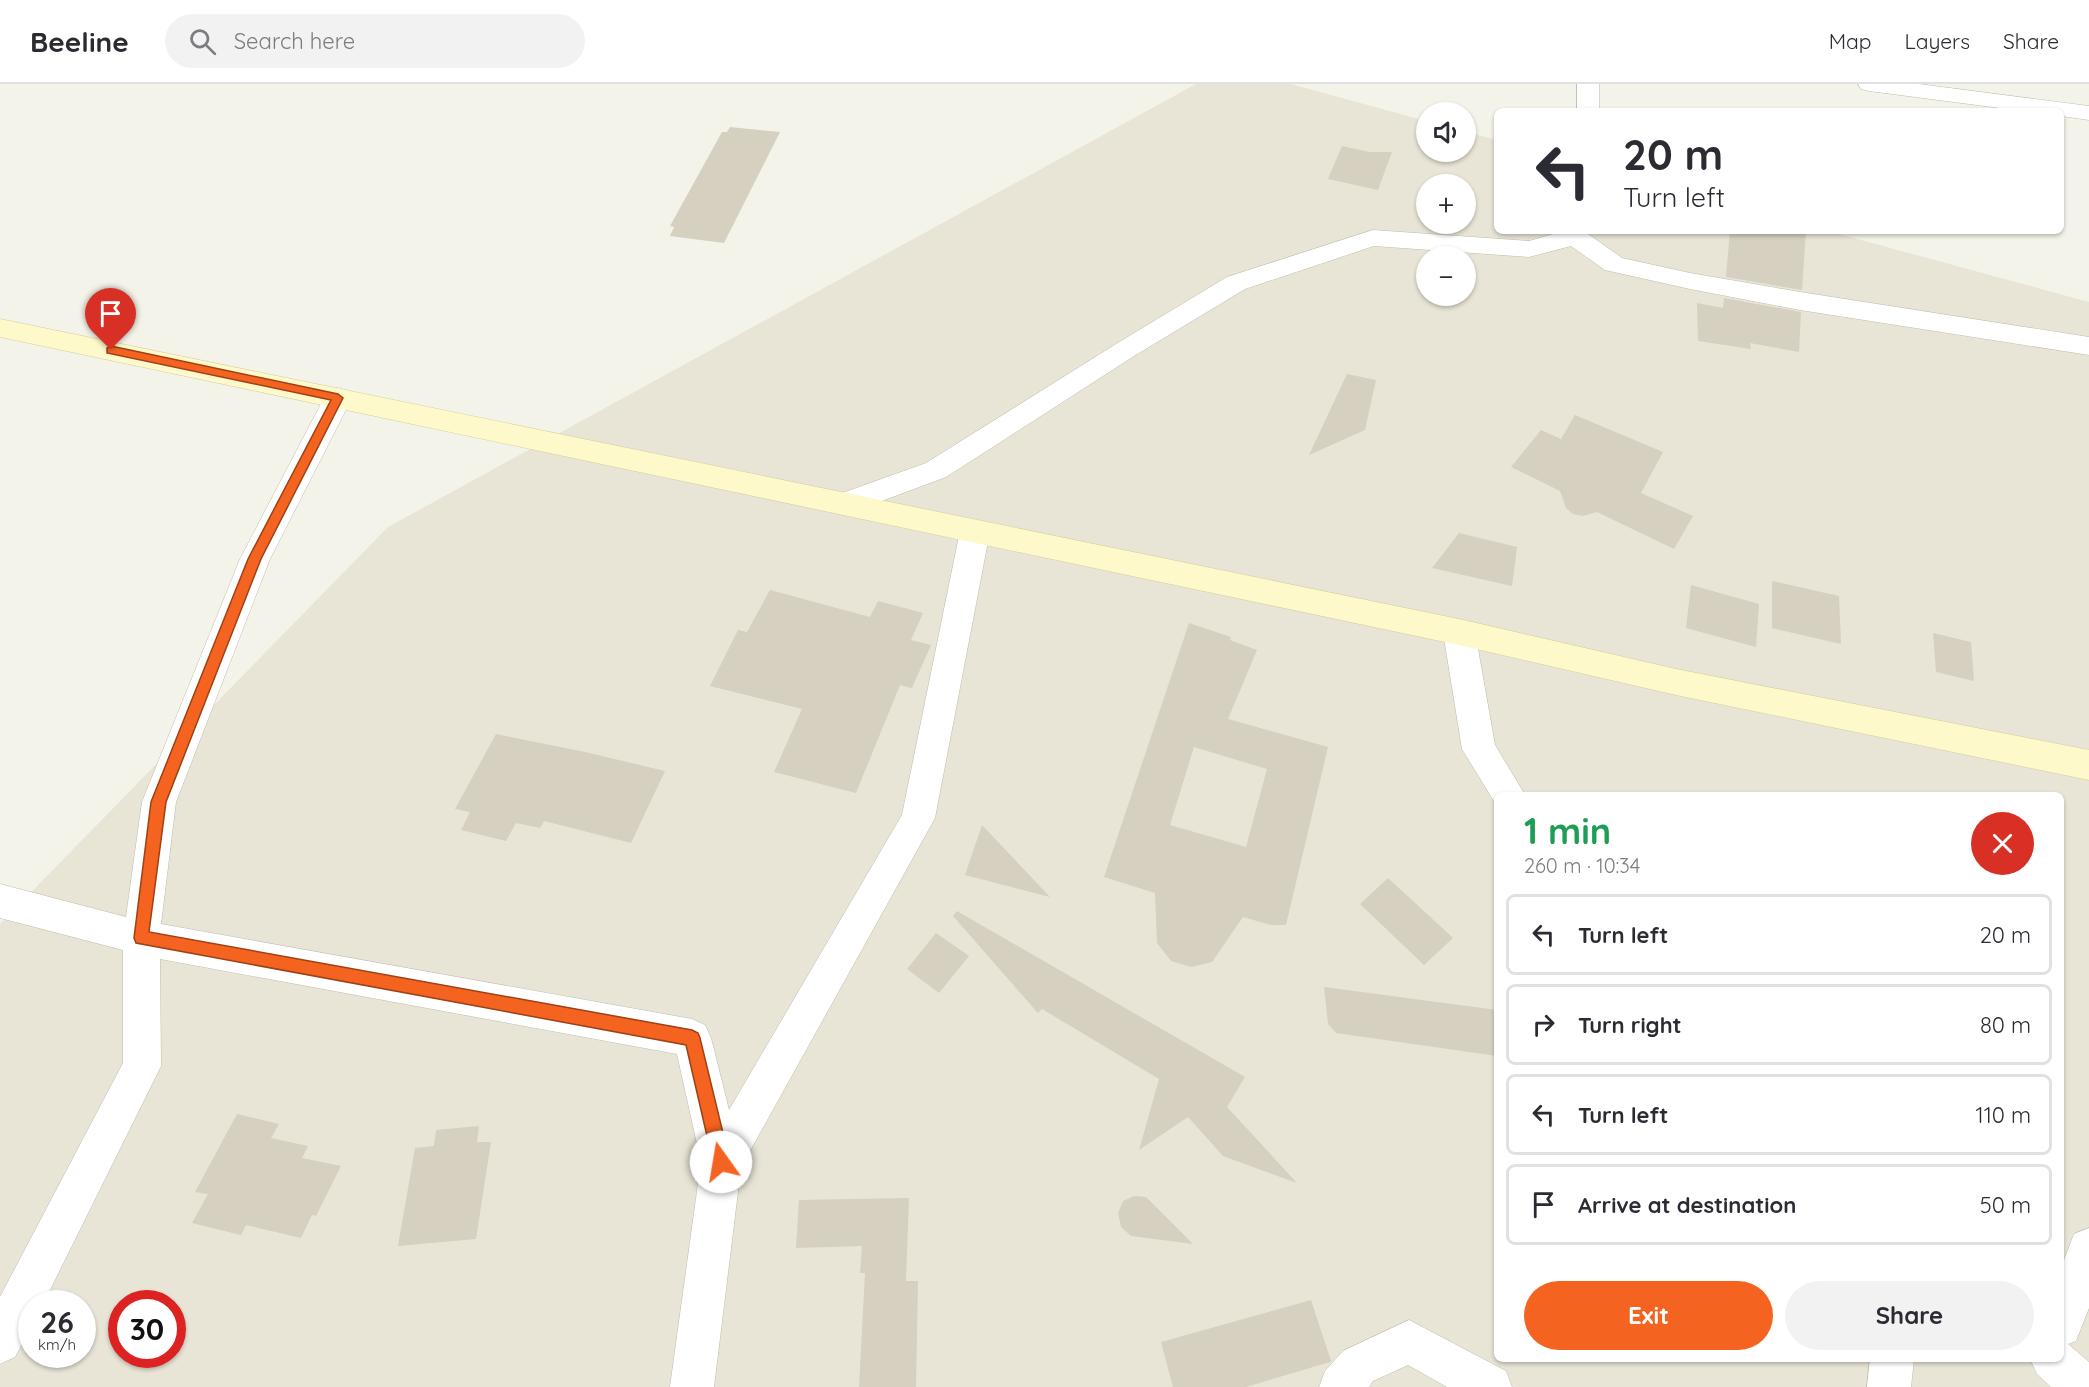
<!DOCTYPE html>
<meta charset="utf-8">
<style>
:root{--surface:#fff;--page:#f2f2f3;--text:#2b2b33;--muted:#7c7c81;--line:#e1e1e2;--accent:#f46320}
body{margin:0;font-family:Quicksand,sans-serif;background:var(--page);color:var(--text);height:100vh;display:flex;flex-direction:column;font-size:22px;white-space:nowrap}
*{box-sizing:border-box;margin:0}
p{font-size:20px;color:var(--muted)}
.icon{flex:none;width:33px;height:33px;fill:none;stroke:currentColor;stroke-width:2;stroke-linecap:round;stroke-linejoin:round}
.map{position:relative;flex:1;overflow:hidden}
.sheet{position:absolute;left:1494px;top:708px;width:570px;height:570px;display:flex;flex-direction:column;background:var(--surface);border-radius:9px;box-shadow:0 2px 4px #0004}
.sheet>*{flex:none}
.top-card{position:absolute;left:1494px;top:24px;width:570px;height:126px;border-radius:9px;box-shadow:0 2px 4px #0004;background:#fff;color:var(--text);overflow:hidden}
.tools{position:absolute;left:1416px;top:18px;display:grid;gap:12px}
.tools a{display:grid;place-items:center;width:60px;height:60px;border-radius:50%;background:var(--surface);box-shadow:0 2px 4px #0004;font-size:30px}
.speed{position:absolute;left:18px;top:1206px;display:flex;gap:12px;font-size:30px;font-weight:700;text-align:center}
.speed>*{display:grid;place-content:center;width:78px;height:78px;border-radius:50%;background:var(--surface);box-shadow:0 2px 4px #0004;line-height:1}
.speed small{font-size:15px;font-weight:400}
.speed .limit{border:9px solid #d22;background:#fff;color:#111}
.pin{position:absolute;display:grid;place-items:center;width:51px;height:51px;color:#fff;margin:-62px -26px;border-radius:50% 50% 50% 0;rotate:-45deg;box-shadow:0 0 6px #0007}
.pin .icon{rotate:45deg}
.me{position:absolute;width:66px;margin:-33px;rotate:347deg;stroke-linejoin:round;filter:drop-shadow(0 0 4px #0008)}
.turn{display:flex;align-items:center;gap:21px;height:126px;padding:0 30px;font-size:27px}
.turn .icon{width:78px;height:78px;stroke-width:2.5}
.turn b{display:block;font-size:42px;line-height:51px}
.round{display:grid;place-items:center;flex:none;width:63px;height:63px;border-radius:32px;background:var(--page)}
.overview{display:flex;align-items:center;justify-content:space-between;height:102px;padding:0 30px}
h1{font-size:36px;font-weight:800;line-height:45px;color:#1e9e55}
.button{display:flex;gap:12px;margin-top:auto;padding:12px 30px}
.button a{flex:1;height:69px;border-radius:36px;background:var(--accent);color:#fff;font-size:24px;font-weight:800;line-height:69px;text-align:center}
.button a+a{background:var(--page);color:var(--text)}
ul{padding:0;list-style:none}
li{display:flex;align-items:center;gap:18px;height:81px;margin:0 12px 9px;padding:0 18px;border:3px solid var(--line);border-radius:9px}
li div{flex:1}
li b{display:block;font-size:22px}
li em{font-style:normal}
header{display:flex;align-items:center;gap:36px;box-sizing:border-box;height:84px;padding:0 30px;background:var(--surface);border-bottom:2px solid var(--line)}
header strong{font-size:28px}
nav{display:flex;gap:33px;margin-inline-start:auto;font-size:21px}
.search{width:420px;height:54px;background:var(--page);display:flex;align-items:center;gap:15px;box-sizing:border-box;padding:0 21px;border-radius:33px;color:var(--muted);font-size:22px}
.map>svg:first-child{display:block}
.residential{fill:#e8e5d7;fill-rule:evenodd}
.building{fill:#d5d0bf;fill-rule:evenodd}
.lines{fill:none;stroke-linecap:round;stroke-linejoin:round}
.minor-casing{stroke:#bfbcac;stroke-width:1}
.secondary-casing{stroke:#d3cd9a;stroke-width:1}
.minor{fill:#fff;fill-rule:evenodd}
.secondary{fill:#fdf9ca;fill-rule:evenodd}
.route{fill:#f46320;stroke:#9f4015;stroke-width:1.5}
</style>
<header>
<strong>Beeline</strong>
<div class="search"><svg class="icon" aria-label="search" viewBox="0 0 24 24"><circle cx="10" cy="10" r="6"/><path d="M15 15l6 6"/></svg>Search here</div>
<nav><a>Map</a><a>Layers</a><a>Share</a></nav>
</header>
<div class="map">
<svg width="2089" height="1303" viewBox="0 0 2089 1303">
<rect width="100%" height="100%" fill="#f4f3e9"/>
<path class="residential" d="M1196,0H1291L1426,37V68H1466V48L1497,56V147H1828L2089,218V1303H0V840L388,443ZM1426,100H1466V140H1426ZM1426,172H1466V212H1426ZM1497,711H2061V1275H1497ZM32,1220H82V1270H32ZM122,1220H172V1270H122Z"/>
<path class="building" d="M730,43L780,48L724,159L670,152L674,143L670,142L722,48H727Z
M1342,62L1369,68H1392L1378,106L1328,95Z
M1730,147H1806L1802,206L1726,193Z
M1724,214L1801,228L1799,268L1750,259L1751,265L1698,257L1697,219L1723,224Z
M1347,290L1376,296L1365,346L1309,371Z
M1575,331L1663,368L1641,409L1693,432L1674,465L1597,428L1583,432L1573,430L1566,424L1560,407L1511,383L1541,346L1561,355Z
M1459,449L1517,463L1512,502L1432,484Z
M1772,497L1839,512L1841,560L1772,544Z
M1691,501L1759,520L1756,563L1686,544Z
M770,506L870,533L878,517L923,529L911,556L931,561L912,604L900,601L856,709L774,688L802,625L710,602L738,546L747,548Z
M1189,539L1231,553L1230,556L1257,566L1228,635L1328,663L1286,841H1271L1243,833L1212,878L1191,883L1171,877L1157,859L1155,809L1104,793ZM1194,663L1267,685L1246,763L1170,741Z
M1933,549L1971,558L1974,597L1936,588Z
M496,650L585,668L665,687L631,759L544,737L540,744L516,739L506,757L461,746L470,728L455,725Z
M982,741L1050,813L965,791Z
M1388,794L1453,854L1424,881L1360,820Z
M957,827L1245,993L1227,1023L1297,1099L1223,1072L1188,1033L1139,1066L1159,995L1042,925L1038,929L953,832Z
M936,849L969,872L939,909L907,885Z
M1324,903L1497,926V972L1336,949L1328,940Z
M237,1030L279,1040L271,1054L308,1062L302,1074L341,1082L316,1132L312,1131L301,1154L246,1141L241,1151L192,1139L208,1110L195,1108Z
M479,1042L477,1058H491L476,1155L398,1162L415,1064L434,1062L436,1046Z
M1134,1112L1146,1113L1193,1160L1131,1152L1121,1143L1118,1129L1123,1117Z
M909,1114L906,1197H918L916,1303H859L865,1189H860L862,1162L796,1164L799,1116Z
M1311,1216L1331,1277L1330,1278L1246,1303H1173L1161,1258Z"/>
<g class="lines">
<defs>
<path id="minor" d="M1577,0H1599V27H1577Z
M1858,0H1919L2089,22V36L2061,32V27H2023L1869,7L1861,5Z
M1373,146L1529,157L1564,147H1588V150L1622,174L1690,189L1800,208L2089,253V271L1800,226L1690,205L1605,186L1571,162L1529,173L1374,162L1245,205L1134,272L946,393L844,431L834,428L829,420L834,412L926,379L1116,260L1227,193Z
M338,304L348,307L352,314L270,475L176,718L161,840L692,935L705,941L711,954L729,1026L902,731L960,447L965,439L975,436L985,439L990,447L935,734L741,1083L714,1303H670L701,1078L677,970L160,875L161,982L43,1220H32V1241L15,1273L0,1280V1213L123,979V866L0,834V800L126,833L142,718L240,475L324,314L328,307Z
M1459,535L1470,539L1475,548L1495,661L1525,711H1497V722L1462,665L1443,548L1448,539Z
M2089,1144V1224L2076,1257L2068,1260L2089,1278V1303H2051L2037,1290L2030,1275H2061V1184L2074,1150Z
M1409,1236L1506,1287L1512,1303H1447L1408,1281L1373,1297L1369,1303H1319L1325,1287L1343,1267Z
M1870,1275H1914L1911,1303H1867Z"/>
<path id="secondary" d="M0,235L1459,535L1676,585L2089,666V696L1676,611L1459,561L0,253Z"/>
</defs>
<use href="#minor" class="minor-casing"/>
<use href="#secondary" class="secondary-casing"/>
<use href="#minor" class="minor"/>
<use href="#secondary" class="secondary"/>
</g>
<path class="route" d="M111,262L338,310L343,314L261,475L166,718L149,848L692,946L698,949L700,954L730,1078L727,1084L721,1086L715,1084L713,1078L686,961L136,859L134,854L151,718L248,475L331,316L107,269V264Z"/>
</svg>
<div class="tools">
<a><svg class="icon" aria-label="sound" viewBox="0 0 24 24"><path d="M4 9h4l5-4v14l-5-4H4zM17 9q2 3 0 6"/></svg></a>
<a>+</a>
<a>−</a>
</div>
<div class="speed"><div>26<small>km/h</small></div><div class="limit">30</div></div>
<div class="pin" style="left:111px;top:266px;background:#d93025"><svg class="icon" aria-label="arrive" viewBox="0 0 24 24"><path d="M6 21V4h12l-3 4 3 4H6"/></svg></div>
<svg class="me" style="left:721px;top:1078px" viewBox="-20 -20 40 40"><circle r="19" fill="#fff"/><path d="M0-13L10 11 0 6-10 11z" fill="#f46320"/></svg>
<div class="top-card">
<div class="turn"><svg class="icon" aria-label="left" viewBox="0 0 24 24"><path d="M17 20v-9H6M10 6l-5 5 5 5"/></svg><div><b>20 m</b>Turn left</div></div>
</div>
<section class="sheet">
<div class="overview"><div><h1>1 min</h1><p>260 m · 10:34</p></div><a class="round" style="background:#d93025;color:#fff"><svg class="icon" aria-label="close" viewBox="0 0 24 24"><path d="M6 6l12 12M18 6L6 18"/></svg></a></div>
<ul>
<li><svg class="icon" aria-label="left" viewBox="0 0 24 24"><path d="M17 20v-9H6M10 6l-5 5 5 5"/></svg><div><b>Turn left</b></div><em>20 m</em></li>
<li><svg class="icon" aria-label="right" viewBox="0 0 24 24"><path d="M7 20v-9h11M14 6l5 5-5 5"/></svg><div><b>Turn right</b></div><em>80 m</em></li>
<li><svg class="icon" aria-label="left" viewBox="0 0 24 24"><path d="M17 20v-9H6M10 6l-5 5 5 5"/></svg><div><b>Turn left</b></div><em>110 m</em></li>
<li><svg class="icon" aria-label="arrive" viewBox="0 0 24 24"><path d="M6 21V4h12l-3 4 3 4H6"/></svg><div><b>Arrive at destination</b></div><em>50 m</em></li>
</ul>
<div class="button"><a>Exit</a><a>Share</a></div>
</section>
</div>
